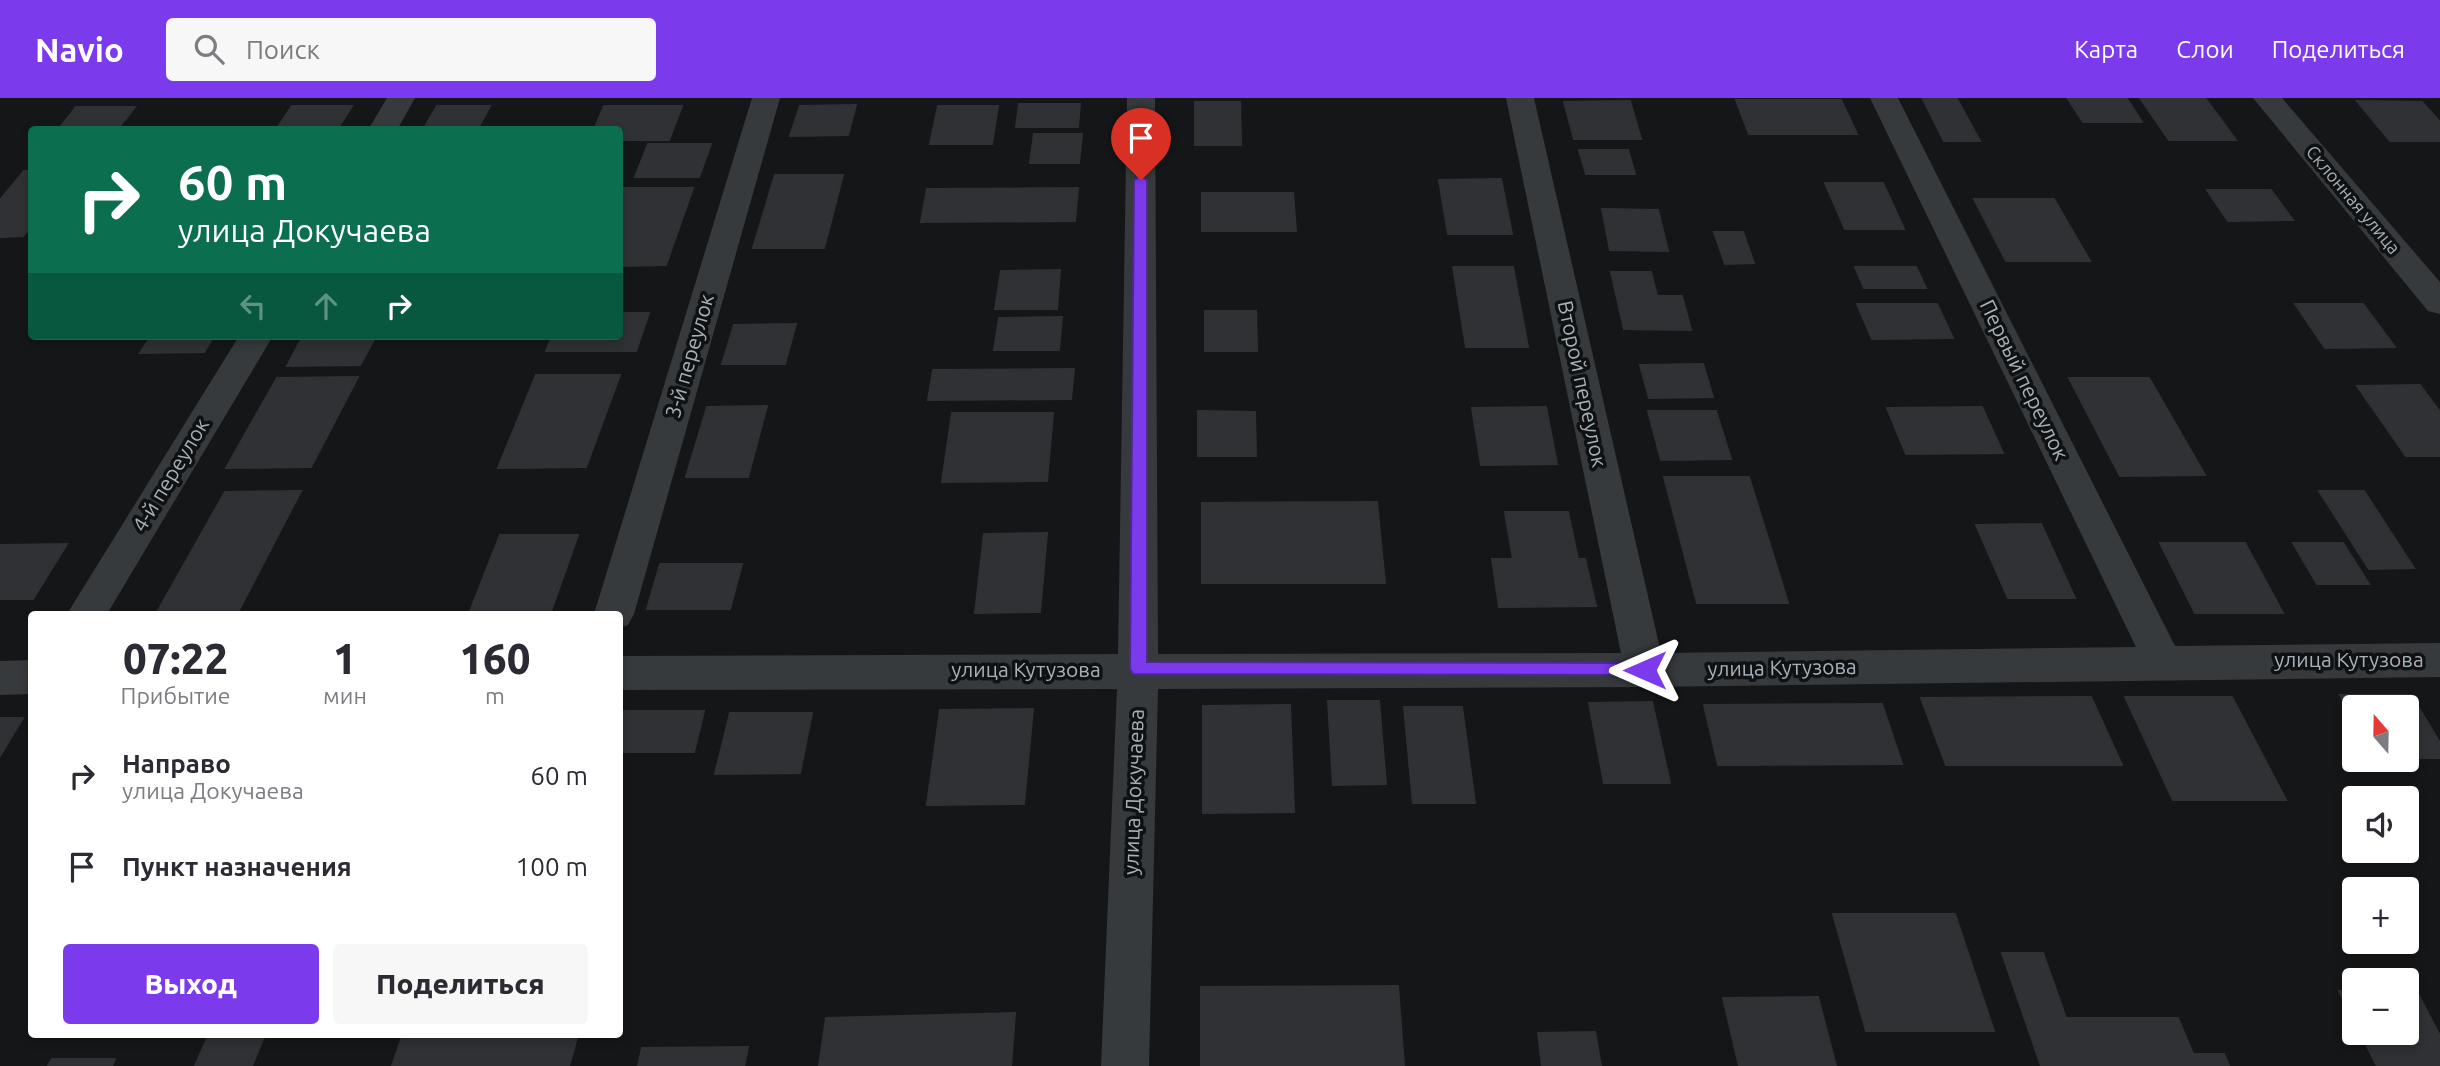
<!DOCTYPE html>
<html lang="ru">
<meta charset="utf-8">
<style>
:root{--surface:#fff;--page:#f7f7f7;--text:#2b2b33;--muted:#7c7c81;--accent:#7c3aed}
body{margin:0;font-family:Ubuntu,sans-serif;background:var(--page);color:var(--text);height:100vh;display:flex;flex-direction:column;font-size:26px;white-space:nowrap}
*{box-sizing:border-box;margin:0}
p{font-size:23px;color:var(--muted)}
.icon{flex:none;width:38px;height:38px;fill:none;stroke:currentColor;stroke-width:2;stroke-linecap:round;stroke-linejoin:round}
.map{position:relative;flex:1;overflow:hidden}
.side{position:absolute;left:28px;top:513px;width:595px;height:427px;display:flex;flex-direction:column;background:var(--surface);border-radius:7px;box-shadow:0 4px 10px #0003}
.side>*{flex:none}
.guide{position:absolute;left:28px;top:28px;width:595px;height:214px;border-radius:7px;box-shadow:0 4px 10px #0003;background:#0b6e4f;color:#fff;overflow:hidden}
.needle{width:46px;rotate:340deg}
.tools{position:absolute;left:2342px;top:597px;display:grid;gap:14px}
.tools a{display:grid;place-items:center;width:77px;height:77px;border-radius:7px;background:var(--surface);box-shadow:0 4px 10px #0003;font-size:35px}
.pin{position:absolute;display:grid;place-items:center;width:60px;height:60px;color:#fff;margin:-72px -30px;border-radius:50% 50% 50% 0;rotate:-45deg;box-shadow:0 0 7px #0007}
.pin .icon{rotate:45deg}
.me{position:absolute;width:77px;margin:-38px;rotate:270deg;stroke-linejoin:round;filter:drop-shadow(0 0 5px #0008)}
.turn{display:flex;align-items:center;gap:24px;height:147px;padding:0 35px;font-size:32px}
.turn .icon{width:91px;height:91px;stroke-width:2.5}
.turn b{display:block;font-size:49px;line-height:60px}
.lanes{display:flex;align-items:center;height:66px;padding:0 35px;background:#0003;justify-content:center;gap:35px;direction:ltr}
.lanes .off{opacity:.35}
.eta{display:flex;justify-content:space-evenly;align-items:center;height:119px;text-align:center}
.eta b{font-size:42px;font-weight:800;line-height:49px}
.button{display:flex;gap:14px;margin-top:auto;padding:14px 35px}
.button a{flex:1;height:80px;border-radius:7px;background:var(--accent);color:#fff;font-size:28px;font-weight:800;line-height:80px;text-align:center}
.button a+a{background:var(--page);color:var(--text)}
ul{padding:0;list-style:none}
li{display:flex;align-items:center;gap:21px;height:91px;padding:0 35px}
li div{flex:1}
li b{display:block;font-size:26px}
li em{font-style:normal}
header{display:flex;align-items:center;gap:42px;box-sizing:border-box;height:98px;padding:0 35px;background:var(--accent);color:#fff}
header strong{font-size:33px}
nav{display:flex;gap:38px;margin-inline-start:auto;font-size:24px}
.search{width:490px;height:63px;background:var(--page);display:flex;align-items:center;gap:18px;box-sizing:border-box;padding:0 24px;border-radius:7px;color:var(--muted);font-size:26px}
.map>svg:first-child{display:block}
.building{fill:#303134;stroke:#2f3134;stroke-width:2}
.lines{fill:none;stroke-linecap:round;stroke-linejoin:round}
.street{fill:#363a3d;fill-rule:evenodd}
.route{fill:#7c3aed;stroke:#51269a;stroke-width:2}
.labels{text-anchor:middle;stroke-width:7;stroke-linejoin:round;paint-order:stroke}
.far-street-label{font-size:18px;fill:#a6b2b9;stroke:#101113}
.street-label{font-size:21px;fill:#a6b2b9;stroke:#101113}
</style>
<header>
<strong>Navio</strong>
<div class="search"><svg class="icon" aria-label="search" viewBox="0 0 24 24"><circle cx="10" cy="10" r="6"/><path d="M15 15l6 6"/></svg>Поиск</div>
<nav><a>Карта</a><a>Слои</a><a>Поделиться</a></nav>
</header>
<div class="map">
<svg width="2440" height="968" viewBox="0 0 2440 968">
<rect width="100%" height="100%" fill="#151618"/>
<path class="building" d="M2140,0H2205L2236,42H2169Z
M1923,1H1957L1980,43H1944Z
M2068,1H2127L2142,24H2083Z
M1736,2H1841L1857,36H1749Z
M1630,3L1641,41H1574L1564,4Z
M2357,3L2422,4L2440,24V43H2390Z
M1195,4H1240L1241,47H1195Z
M1019,6H1080L1078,29H1016Z
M856,7L848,37L790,38L800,8Z
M292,8H352L337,32H276Z
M437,8H490L477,32H423Z
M604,8H682L669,42H620V32H594Z
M938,8H998L992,46H930Z
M76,9H135L117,32H58Z
M1034,36H1082L1079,65H1030Z
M648,46H711L699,79H635Z
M1579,52H1628L1635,76H1586Z
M24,73H32V127L23,138L0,139V102Z
M775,77H843L824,150H753Z
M1501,81L1512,136H1448L1439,82Z
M1825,85H1883L1904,131H1845Z
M620,90H693L666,167L620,168Z
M1078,90L1075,123L921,124L927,91Z
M2207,92H2271L2293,122L2228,123Z
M1202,95H1293L1296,133H1202Z
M1974,101H2054L2090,163H2006Z
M1602,111L1658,112L1668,153L1610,152Z
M1714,134H1743L1754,165L1725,166Z
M1453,169H1513L1528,249H1466Z
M1855,169H1916L1926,190H1864Z
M1060,172L1057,211H995L1001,173Z
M1611,174H1651L1657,198H1682L1691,232L1624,231Z
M1857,206H1937L1953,240L1872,241Z
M2295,206H2363L2395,249L2325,250Z
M1205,213H1256L1257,253H1205Z
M620,215H649L636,253H546L552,238H620Z
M1062,219L1059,252H994L999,220Z
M796,226L785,266H722L734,227Z
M151,238H214L204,254L140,255Z
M303,238H376L360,267L287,268Z
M1703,266L1713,299L1649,300L1640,267Z
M1074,271L1071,301L928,302L933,272Z
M536,277H620L586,369L498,370Z
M358,279L311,369L226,370L277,280Z
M2069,280H2149L2205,377L2120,378Z
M2420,287L2440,314V358H2406L2357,288Z
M767,308L748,379H686L707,309Z
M1546,309L1557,366L1481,367L1472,310Z
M1982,309L2003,355L1906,356L1887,310Z
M1198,313L1255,314L1256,358H1198Z
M1648,313H1716L1731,361L1661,362Z
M952,315H1053L1047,383L942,384Z
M1664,379H1749L1788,505H1697Z
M301,393L237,516H156L225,394Z
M2319,393H2364L2414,470L2369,471Z
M1377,404L1385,485H1202V405Z
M1505,414H1568L1578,461H1585L1596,508L1499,509L1492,461H1513Z
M2041,426L2075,500H2008L1976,427Z
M1047,435L1040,514L975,515L984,436Z
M500,437H578L550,516H469Z
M2160,445H2245L2283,515H2195Z
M2293,445H2343L2369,486H2317Z
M67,446L33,501H0V447Z
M660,466H742L730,511H647Z
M2340,597H2411L2440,645V660H2406V609H2354V621Z
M2091,599L2122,667H1946L1921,600Z
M2125,599H2232L2286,702H2173Z
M1328,603H1379L1386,686L1333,687Z
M1652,604L1670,685H1604L1589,605Z
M1882,606L1902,666L1718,667L1704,607Z
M1290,607L1294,714L1203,715V608Z
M1404,609H1462L1475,705H1413Z
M1033,611L1024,706L927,707L940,612Z
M620,613H704L694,654H620Z
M730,615H812L800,675L715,676Z
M0,620H23L0,658Z
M1833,816H1955L1994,933H1866Z
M2002,855H2043L2066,920H2178L2193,956H2224L2229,968H2041Z
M1398,888L1404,968H1201V889Z
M2406,892H2416L2440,938V968H2377L2360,934H2406Z
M2339,893H2354V921Z
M1818,899L1836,968H1739L1723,900Z
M1015,915L1011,968H819L826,920Z
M1595,934L1601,968H1542L1538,935Z
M209,936H265L252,968H195Z
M403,936H578L569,968H392Z
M748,949L744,968H638L642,950Z
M52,961H115L112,968H48Z"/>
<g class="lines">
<path class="street" d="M387,0H415L397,32H368Z
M752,0H780L634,516L628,527L620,530V516H594Z
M1127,0H1155L1158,556L1621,555L1506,0H1534L1661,555L2136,549L1870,0H1898L2175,548L2440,545V579L1645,589L1158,591L1149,968H1101L1117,591L620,592V558L1118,556Z
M2253,0H2282L2440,184V216L2428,213Z
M239,238H273L107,516H67Z
M32,562V596L0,597V563Z"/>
</g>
<path class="route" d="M1141,78L1147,82V564L1645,565L1651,567V577L1133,576L1130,571L1134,82Z"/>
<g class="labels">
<g class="far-street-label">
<text transform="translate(2353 102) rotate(50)" y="6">Склонная улица</text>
</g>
<g class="street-label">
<text transform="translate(690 258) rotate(-74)" y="7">3-й переулок</text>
<text transform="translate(2024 282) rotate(64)" y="7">Первый переулок</text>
<text transform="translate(1582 286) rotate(78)" y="7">Второй переулок</text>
<text transform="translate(171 377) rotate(-59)" y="7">4-й переулок</text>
<text x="2349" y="569">улица Кутузова</text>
<text transform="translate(1782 570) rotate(-1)" y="7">улица Кутузова</text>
<text x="1026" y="579">улица Кутузова</text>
<text transform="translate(1134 694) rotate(-88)" y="7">улица Докучаева</text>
</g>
</g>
</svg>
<div class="tools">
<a><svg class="needle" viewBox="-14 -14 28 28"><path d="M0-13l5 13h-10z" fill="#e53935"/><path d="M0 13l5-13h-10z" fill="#7c7c81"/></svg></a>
<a><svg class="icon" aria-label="sound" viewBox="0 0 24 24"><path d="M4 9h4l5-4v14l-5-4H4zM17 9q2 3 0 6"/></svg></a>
<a>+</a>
<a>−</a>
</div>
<div class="pin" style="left:1141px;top:82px;background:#d93025"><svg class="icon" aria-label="arrive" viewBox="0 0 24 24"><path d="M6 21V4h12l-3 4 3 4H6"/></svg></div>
<svg class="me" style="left:1645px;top:572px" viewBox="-20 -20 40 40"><path d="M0-17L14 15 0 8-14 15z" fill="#7c3aed" stroke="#fff" stroke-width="4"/></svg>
<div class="guide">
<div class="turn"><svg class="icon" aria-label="right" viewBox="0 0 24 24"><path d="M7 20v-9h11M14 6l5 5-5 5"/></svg><div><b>60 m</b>улица Докучаева</div></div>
<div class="lanes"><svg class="icon off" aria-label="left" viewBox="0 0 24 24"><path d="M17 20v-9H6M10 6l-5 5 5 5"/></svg><svg class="icon off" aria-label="ahead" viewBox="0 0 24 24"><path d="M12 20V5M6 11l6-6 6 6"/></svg><svg class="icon" aria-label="right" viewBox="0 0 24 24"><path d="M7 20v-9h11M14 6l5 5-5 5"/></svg></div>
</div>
<section class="side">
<div class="eta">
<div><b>07:22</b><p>Прибытие</p></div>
<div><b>1</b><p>мин</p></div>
<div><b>160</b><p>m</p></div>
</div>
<ul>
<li><svg class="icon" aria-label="right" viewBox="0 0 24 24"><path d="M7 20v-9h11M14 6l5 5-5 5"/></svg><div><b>Направо</b><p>улица Докучаева</p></div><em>60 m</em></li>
<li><svg class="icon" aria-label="arrive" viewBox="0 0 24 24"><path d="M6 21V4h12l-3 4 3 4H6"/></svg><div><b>Пункт назначения</b></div><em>100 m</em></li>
</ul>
<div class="button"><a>Выход</a><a>Поделиться</a></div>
</section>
</div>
